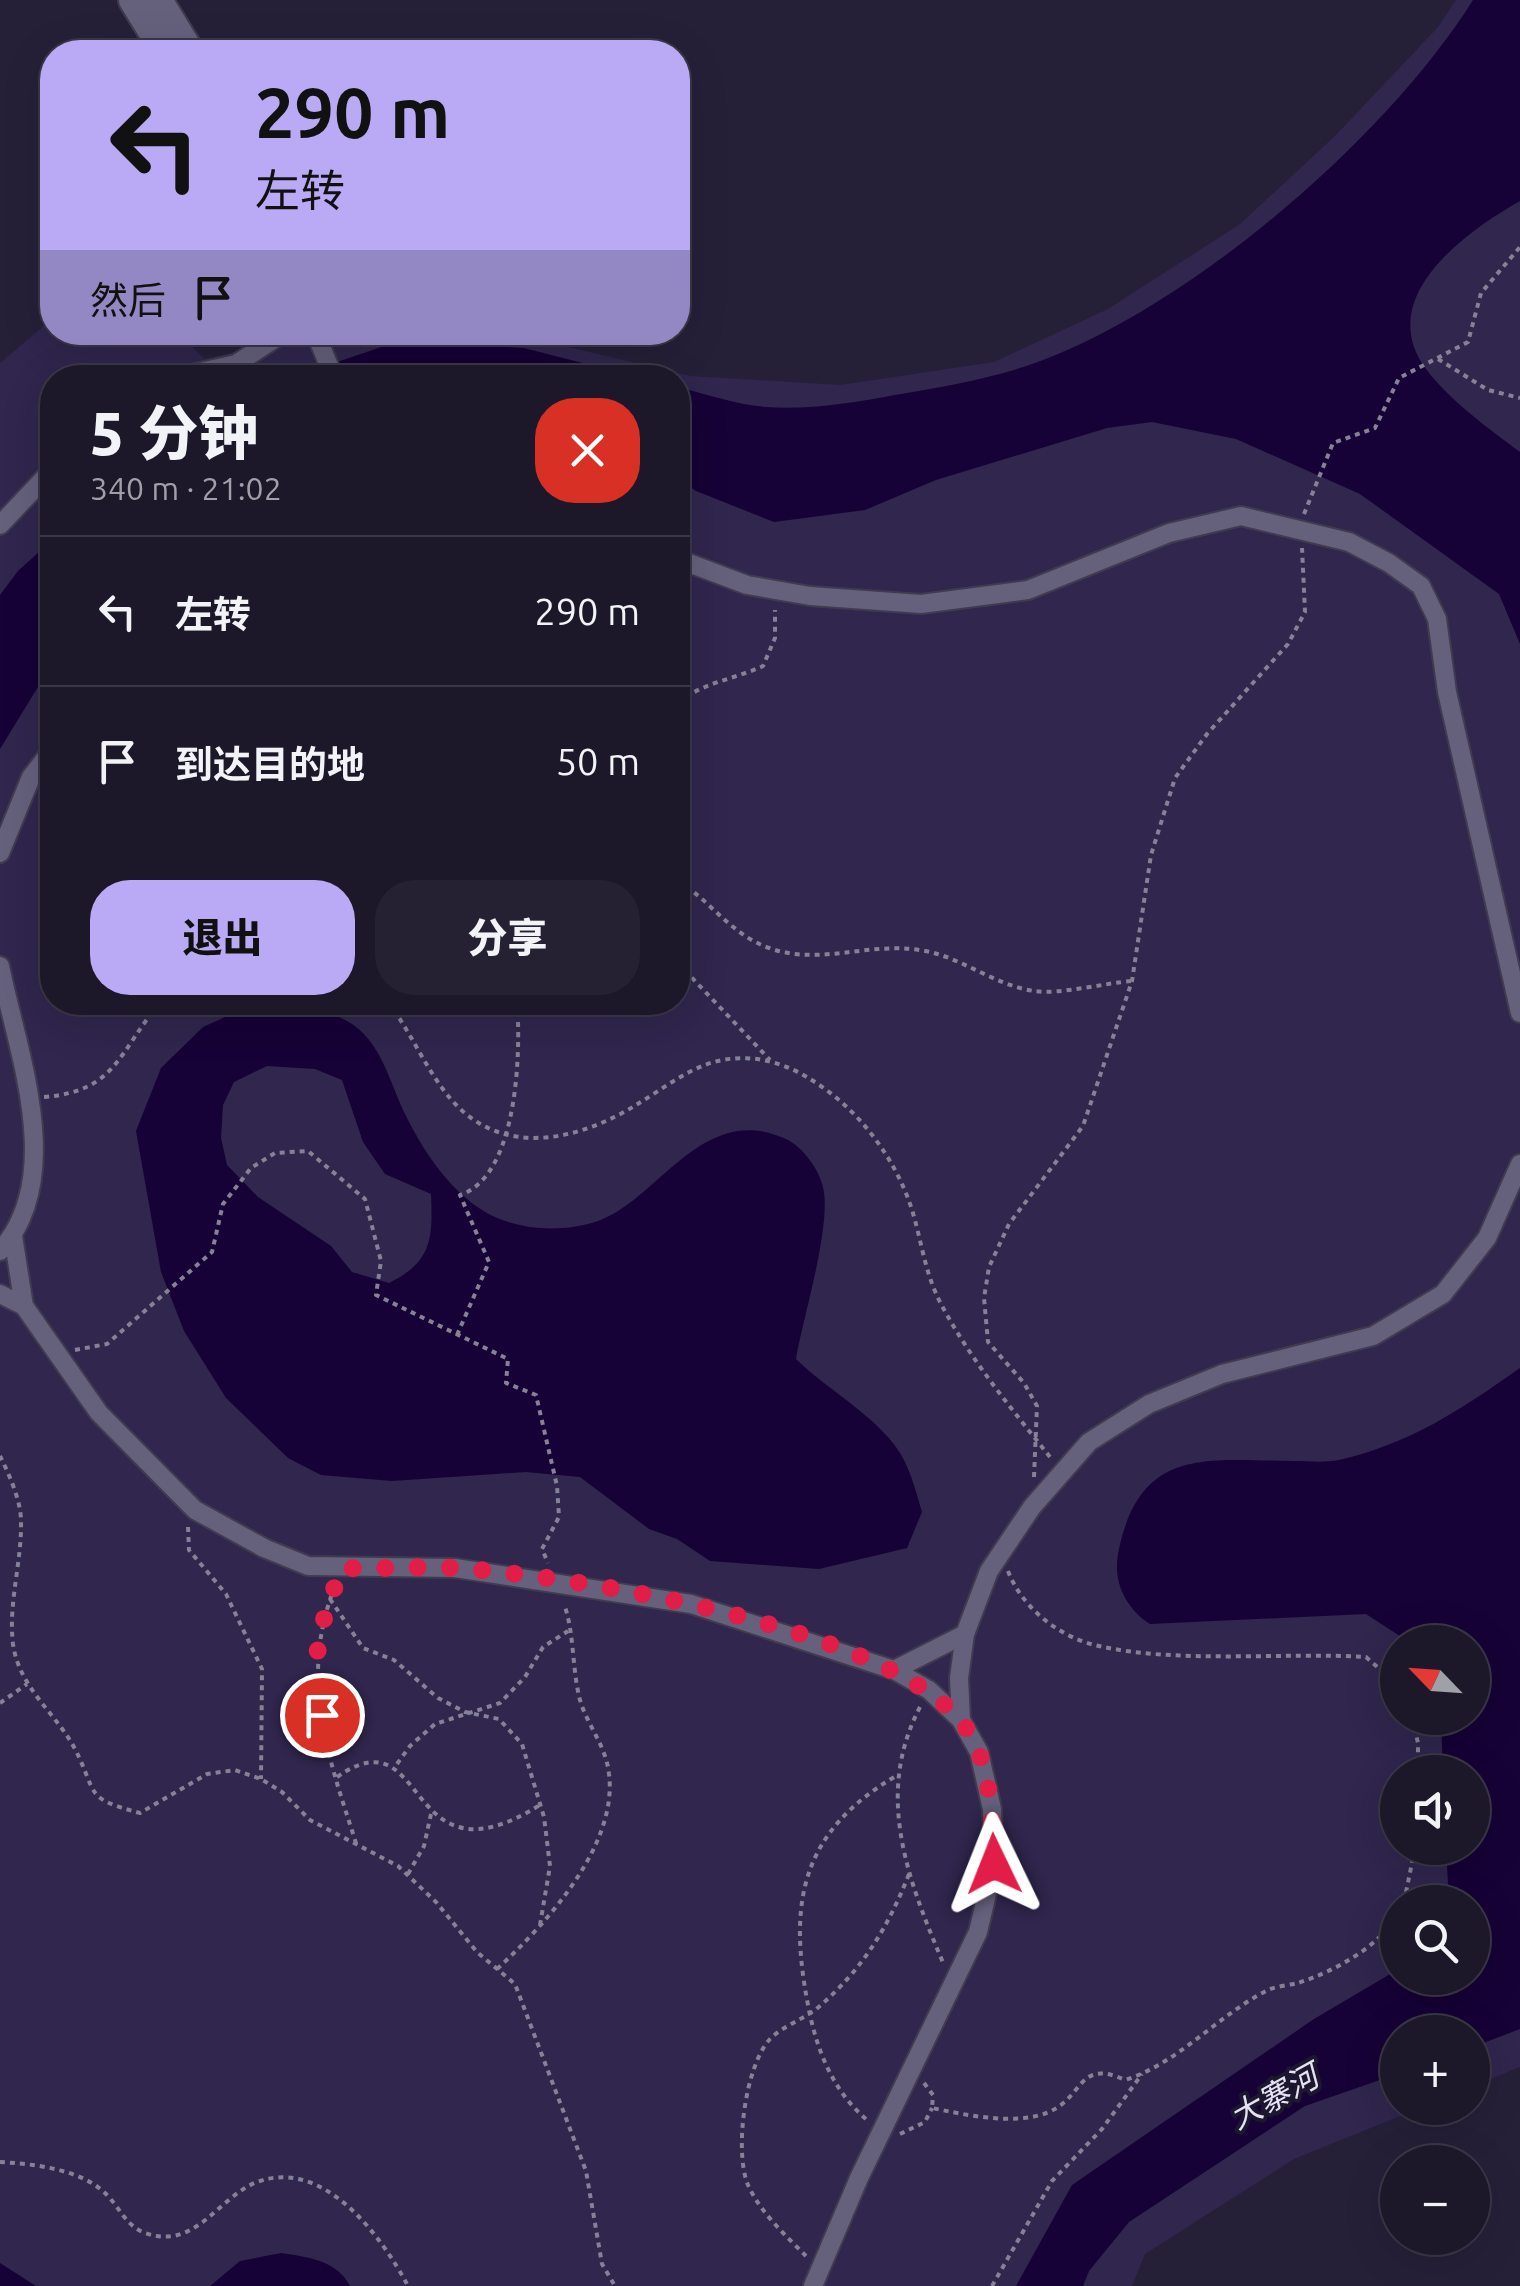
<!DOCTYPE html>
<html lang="zh">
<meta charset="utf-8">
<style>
:root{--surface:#1c182a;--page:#252132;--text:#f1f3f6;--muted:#a0a0a8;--line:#3a3747;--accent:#baaaf6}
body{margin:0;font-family:Ubuntu,"Noto Sans SC",sans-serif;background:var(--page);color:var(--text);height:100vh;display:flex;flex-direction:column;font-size:38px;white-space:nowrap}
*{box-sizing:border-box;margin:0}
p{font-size:32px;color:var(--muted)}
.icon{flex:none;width:55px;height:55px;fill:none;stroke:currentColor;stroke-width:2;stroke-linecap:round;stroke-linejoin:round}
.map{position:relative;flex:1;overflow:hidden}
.drawer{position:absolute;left:40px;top:365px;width:650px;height:650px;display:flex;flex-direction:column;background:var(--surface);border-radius:40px;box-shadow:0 10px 40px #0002,0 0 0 2px var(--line)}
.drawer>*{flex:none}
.top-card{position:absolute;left:40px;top:40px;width:650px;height:305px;border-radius:40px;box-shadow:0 10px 40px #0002,0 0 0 2px var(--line);background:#baaaf6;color:#111;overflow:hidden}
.needle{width:65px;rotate:295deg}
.fabs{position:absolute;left:1380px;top:1625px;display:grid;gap:20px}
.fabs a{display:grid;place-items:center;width:110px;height:110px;border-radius:50%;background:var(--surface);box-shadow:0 10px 40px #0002,0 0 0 2px var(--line);font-size:50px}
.pin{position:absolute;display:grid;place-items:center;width:85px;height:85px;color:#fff;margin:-42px;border:5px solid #fff;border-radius:50%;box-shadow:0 2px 10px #0007}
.me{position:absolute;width:110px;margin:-55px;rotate:358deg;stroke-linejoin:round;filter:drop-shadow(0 0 8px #0008)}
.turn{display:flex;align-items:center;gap:35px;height:210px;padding:0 50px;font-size:45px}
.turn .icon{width:130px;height:130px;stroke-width:2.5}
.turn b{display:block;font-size:70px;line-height:85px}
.then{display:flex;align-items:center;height:95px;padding:0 50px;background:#0003;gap:20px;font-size:38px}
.round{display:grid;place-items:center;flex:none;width:105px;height:105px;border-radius:40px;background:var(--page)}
.headline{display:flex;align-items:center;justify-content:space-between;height:170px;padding:0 50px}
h1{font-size:60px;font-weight:800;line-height:75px}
.primary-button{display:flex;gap:20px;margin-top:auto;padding:20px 50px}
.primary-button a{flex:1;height:115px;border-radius:40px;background:var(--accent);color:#111;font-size:40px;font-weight:800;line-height:115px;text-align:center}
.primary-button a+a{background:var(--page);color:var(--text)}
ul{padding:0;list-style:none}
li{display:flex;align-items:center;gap:30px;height:150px;padding:0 50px;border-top:2px solid var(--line)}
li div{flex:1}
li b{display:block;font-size:38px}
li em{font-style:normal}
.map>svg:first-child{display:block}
.green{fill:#30264e;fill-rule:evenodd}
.water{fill:#160236;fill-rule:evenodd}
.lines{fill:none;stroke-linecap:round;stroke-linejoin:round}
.pedestrian-casing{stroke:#403b4f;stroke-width:22}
.tertiary-casing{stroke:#403b4f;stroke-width:32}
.path{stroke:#858296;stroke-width:4;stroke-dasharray:5 5;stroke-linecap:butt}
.pedestrian{stroke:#65607c;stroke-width:18}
.tertiary{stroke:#65607c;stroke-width:28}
.route{stroke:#e11d48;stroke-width:18;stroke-dasharray:0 32.4}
.labels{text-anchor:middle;stroke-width:8;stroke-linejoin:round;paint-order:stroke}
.water-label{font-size:32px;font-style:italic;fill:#e5e2f4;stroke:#1c162e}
</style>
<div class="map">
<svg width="1520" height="2286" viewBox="0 0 1520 2286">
<rect width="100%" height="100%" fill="#252038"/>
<path class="green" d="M1456,0H1520V2067L1473,2086L1472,2032H1398V2108H1420L1294,2159L1145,2254L1132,2286H0V363L52,319V332L177,333L205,359L320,333L505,332L691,376L840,385L994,362L1108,309L1240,224L1335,136L1438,27ZM52,378H678V1002H52ZM1398,1642H1472V1718H1398ZM1398,1772H1472V1848H1398ZM1398,1902H1472V1978H1398Z"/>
<path class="water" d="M1473,0H1520V201C1467,231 1373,297 1426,369C1450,401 1488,428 1520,452V644L1499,594L1360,494L1236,439L1152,422L1107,428L936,480L865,510L774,522L696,491L678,479V387C706,394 737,405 766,407C807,410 854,403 895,395C941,387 990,379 1035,363C1190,307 1386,139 1473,0Z
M399,341L524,348L637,377L290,378Z
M52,540V664L0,749V595L18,571Z
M297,1004C313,1009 332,1013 347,1021C381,1039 390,1084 406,1116C425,1154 454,1198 495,1217C526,1231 566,1232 598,1221C658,1201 703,1099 788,1140C803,1148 819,1169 823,1187C832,1225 803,1317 796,1359C827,1390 885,1421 904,1460C912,1476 917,1495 922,1512L907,1548L819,1569L710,1561L677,1539L649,1529L580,1477L526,1472L392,1481L321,1475L288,1458L226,1398L184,1331L161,1272L136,1131L161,1068L203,1027L243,1009ZM267,1066L315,1069L342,1080L363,1142L385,1174L431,1194C433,1238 432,1262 389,1283L352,1272L331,1246L258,1197L227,1165L221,1138L223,1105L234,1082Z
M1520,1368V2029L1473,2047L1472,2032H1398L1397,2074L1305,2106L1129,2222L1089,2271L1083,2286H1016L1072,2185L1314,2019L1397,1970L1398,1978H1472V1902H1449L1446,1848H1472V1772H1443L1441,1718H1472V1642H1409L1366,1614L1150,1624C1126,1608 1113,1583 1118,1554C1139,1446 1205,1460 1293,1461C1308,1461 1325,1463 1339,1460C1412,1443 1460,1410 1520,1368Z
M281,2253C307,2257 337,2260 350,2286H210L240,2261Z
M0,2263L36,2286H0Z"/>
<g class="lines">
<defs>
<path id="pedestrian" d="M315,332L334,378
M174,378L236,364L285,332
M0,525L52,470
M678,559L747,585L810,596L921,604L1028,590L1169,533L1241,516L1349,542L1389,563L1421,586L1437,619L1447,692L1520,1013
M0,853L31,777L52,750
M0,966C17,1051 67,1177 0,1251
M13,1236L24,1306L99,1413L195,1510L264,1548L308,1566L455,1568L691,1604L894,1670L929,1690L961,1720
M0,1294L24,1306
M894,1670L965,1634
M813,2286L859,2178L978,1932L994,1864L992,1809L979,1752L961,1720L959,1678L965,1634L989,1571L1032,1507L1089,1442L1149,1404L1222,1374L1373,1336L1443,1294L1487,1238L1520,1164"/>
<path id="tertiary" d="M133,0L165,52
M158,0L190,52"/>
</defs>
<use href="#pedestrian" class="pedestrian-casing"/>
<use href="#tertiary" class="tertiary-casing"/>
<path class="path" d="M1438,359L1488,390L1520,398
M1304,514L1333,443L1375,428L1399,378L1468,342L1481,293L1520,247
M678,703C701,683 735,679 763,666L775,638V610
M678,881C711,901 730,934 769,948C820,966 867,942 919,950C959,955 993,985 1034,991C1058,995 1105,983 1132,981
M678,963L770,1060
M388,1002C415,1037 432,1086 466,1114C517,1156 586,1136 636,1105C663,1089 692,1065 723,1060C754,1054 785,1063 810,1079C855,1106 891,1152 909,1201C921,1234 923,1269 940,1302C969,1358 1011,1408 1050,1457
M44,1097C118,1091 118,1051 161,1002
M457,1335L489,1262L460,1195C518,1176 521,1052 517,1002
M75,1350L107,1344L212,1252L223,1204L251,1168L275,1153L308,1151L365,1199L381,1261L376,1295L508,1359L506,1383L536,1395L557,1486L559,1517L542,1549L548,1563
M0,1456C9,1474 21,1501 21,1521C22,1562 8,1603 13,1644C19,1688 56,1713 75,1749C98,1794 83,1798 140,1813L207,1774L235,1770L261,1779L282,1792L310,1820L398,1866L436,1902L477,1952L515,1984L586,2171L602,2264L615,2286
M1034,1477L1037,1406L1024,1383L988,1342L984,1298L989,1267L1009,1224L1083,1126L1132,981L1151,855L1175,778L1207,734L1288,644L1305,612L1302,548
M188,1527L189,1550L226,1594L262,1669L261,1779
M1008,1571C1022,1608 1060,1638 1099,1646C1178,1664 1283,1652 1366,1657L1398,1685
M335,1586C299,1677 327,1753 356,1843
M330,1599L363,1648L394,1660L438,1698L465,1712L499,1719L522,1744L544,1817L550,1866L540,1925
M0,1703L27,1684
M920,1707C874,1795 908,1880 944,1965
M1412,1718L1418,1743V1772
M397,1764L410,1746L435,1724L500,1703L525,1677L543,1647L568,1631
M337,1777C431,1711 401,1892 540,1805
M408,1874L424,1846L431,1814
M1404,1902L1415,1848
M497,1969C545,1925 618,1846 609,1774C606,1744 585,1723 579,1696C572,1666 574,1631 564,1604
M924,2083L933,2095L932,2108C966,2115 1016,2126 1049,2112C1084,2097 1078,2058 1125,2080C1179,2063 1218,2015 1268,1990C1277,1986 1289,1985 1298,1983C1335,1971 1379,1947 1398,1914
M866,2119C832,2090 816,2048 808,2005C788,1902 801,1832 896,1776
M900,2134L925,2122L932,2108
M0,2162C34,2164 82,2169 107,2195C120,2208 126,2226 145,2233C196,2251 218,2197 257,2182C324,2157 382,2237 408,2286
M806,2256C786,2236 760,2212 748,2185C734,2152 745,2066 770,2039C782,2027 801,2020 815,2010C861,1972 888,1928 909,1874
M992,2286L1052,2181L1102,2129L1142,2074"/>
<use href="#pedestrian" class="pedestrian"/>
<use href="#tertiary" class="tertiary"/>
</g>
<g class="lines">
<path class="route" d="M322,1715C309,1656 321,1622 342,1568C380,1569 418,1566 456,1568C577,1576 880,1627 959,1719C992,1756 992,1817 994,1864"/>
</g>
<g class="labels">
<g class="water-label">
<text transform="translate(1274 2097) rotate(-29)" y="11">大寨河</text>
</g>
</g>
</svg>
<div class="fabs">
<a><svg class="needle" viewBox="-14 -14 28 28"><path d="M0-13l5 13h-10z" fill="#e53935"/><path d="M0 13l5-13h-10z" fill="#a0a0a8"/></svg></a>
<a><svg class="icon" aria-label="sound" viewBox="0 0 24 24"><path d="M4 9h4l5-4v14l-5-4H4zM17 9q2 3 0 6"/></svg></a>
<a><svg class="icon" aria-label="search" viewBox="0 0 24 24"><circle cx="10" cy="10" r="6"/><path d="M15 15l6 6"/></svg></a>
<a>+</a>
<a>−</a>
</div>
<div class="pin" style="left:322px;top:1715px;background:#d93025"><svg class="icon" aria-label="arrive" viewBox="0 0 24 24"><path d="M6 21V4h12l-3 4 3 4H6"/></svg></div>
<svg class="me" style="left:994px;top:1864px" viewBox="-20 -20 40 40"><path d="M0-17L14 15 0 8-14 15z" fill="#e11d48" stroke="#fff" stroke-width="4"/></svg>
<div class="top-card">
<div class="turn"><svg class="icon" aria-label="left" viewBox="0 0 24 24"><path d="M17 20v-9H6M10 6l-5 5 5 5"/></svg><div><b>290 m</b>左转</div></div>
<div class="then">然后<svg class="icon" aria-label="arrive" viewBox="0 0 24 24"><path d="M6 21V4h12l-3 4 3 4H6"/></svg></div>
</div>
<section class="drawer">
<div class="headline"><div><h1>5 分钟</h1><p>340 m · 21:02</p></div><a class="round" style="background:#d93025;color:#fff"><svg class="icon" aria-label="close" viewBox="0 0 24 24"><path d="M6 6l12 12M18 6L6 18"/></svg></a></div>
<ul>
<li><svg class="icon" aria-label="left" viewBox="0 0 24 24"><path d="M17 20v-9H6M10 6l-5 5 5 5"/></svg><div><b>左转</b></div><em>290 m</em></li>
<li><svg class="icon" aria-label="arrive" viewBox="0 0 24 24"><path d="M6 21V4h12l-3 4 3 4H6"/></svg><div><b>到达目的地</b></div><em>50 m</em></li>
</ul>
<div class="primary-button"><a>退出</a><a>分享</a></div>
</section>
</div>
